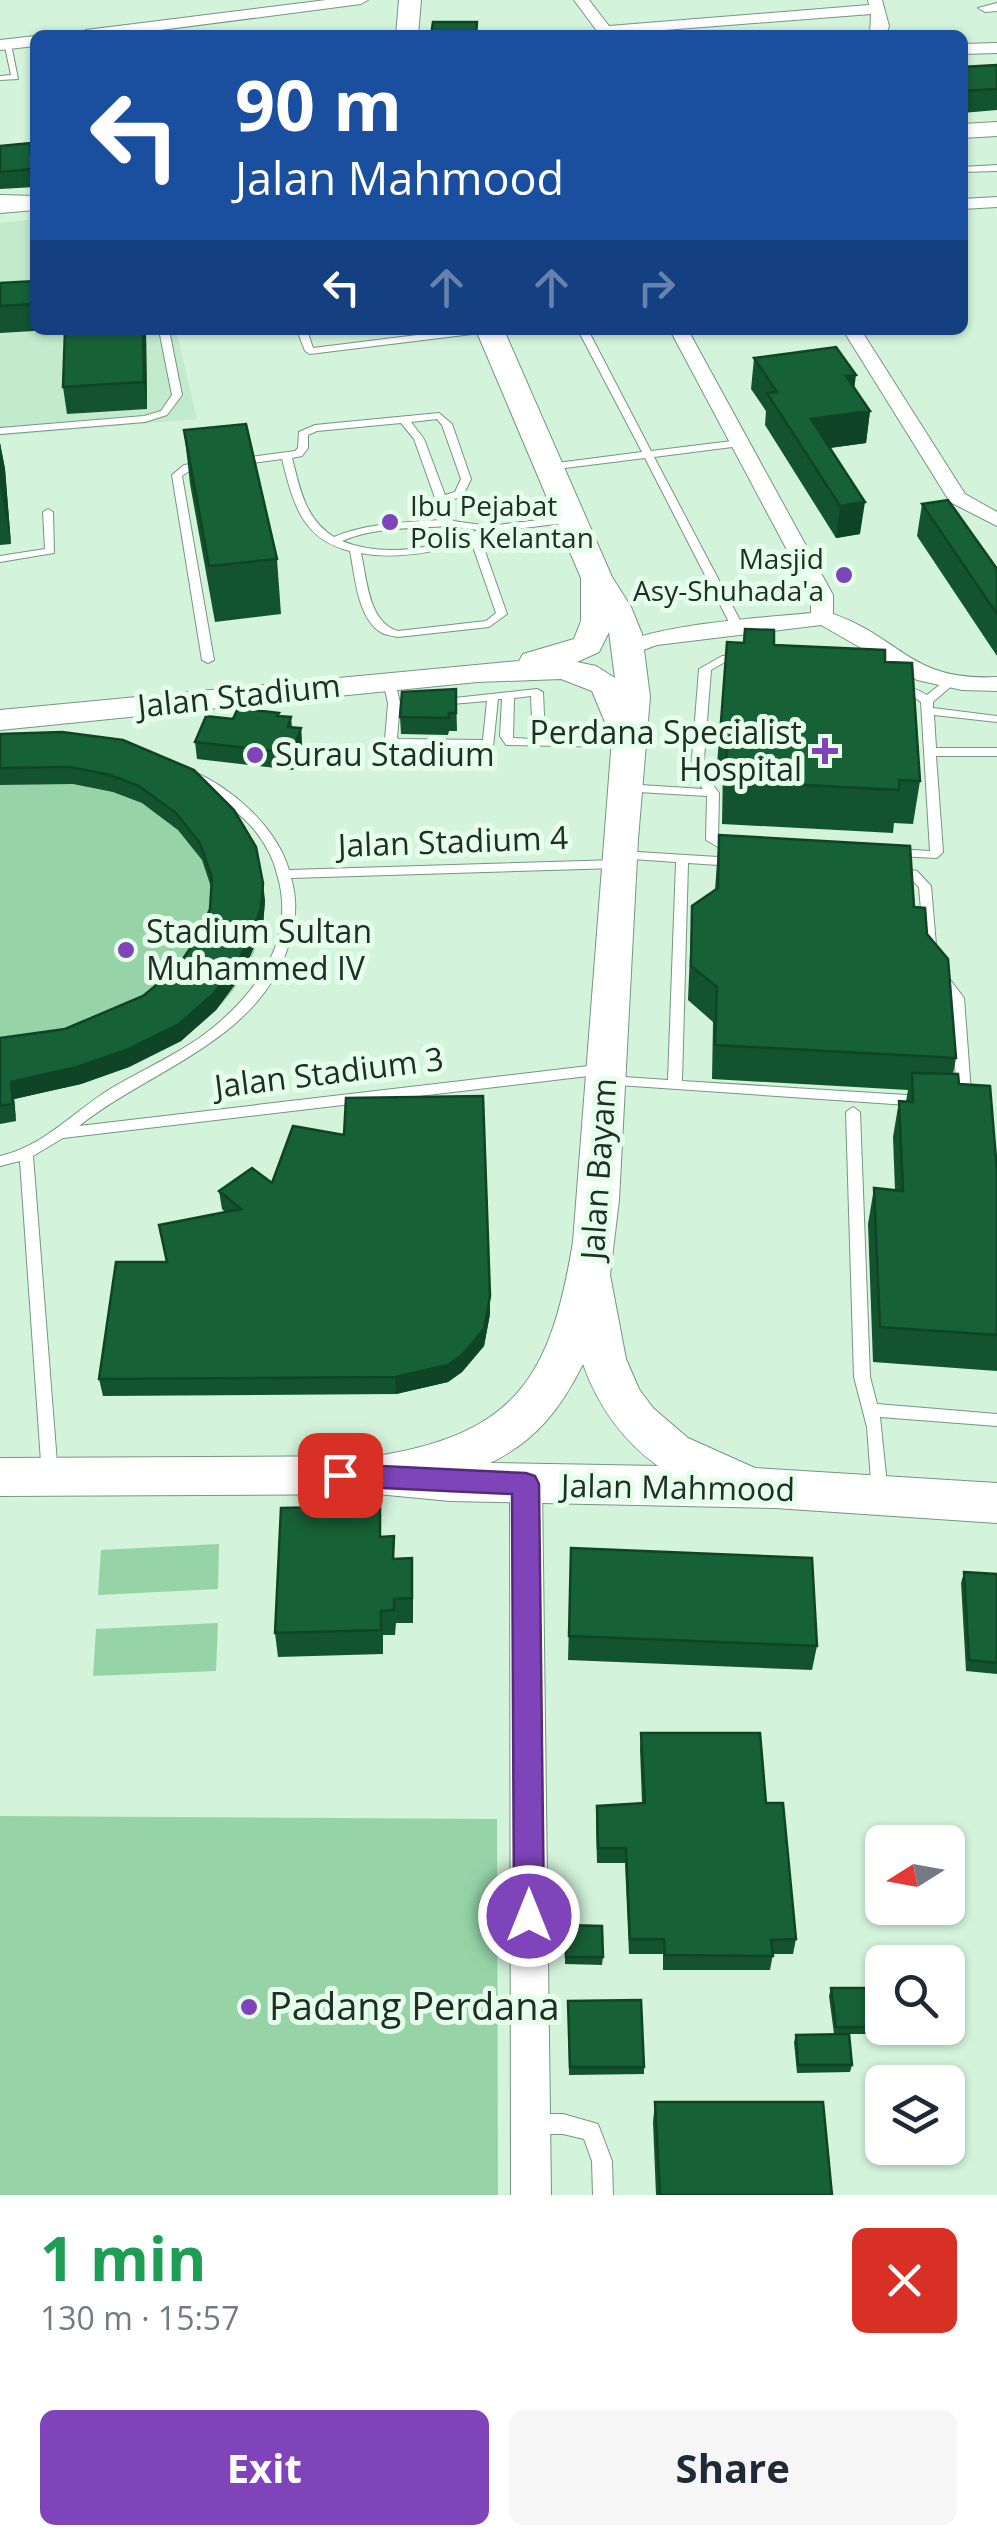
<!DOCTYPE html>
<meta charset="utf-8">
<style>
:root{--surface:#fff;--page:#f6f6f7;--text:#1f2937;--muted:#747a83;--accent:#7f44ba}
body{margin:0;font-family:"Open Sans",sans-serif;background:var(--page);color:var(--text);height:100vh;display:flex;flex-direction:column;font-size:38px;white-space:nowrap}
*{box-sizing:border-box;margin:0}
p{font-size:32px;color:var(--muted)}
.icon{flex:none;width:55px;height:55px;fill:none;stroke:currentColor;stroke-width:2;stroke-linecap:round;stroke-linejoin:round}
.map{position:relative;height:2195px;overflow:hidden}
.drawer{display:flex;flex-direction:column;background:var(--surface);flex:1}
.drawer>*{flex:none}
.banner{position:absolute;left:30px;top:30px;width:938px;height:305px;border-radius:15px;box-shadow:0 2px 8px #0004;background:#1a4fa0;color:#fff;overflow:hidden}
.needle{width:65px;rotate:259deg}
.controls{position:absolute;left:865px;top:1825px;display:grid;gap:20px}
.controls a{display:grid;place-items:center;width:100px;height:100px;border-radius:15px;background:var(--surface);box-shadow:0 2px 8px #0004;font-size:50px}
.pin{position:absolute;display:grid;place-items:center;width:85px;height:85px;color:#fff;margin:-42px;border-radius:20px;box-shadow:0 5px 15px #0006}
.me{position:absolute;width:110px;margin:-55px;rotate:0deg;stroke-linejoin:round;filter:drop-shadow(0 0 8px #0008)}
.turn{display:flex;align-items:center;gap:35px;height:210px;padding:0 40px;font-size:45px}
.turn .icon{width:130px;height:130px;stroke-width:2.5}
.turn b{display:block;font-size:70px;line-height:85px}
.lanes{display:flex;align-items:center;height:95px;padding:0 40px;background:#0003;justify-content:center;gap:50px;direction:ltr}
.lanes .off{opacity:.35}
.round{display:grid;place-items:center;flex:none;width:105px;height:105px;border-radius:15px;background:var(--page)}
.headline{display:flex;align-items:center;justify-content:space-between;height:170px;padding:0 40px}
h1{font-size:60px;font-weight:700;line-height:75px;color:#1e9e55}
.primary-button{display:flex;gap:20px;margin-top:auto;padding:20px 40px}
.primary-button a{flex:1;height:115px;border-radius:15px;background:var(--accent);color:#fff;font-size:40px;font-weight:700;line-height:115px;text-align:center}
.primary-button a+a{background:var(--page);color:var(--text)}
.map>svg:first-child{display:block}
.built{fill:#c2eacd}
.green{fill:#96d4a8}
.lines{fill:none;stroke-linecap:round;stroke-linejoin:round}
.lane-casing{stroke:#779580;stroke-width:2}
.street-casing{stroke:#779580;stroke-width:2}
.secondary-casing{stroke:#779580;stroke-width:2}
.lane{fill:#fff;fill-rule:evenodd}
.street{fill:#fff;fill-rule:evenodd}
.secondary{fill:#fff;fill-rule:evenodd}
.wall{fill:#14532f}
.shaded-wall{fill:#104426}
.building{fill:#176137;stroke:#104426;stroke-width:2.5}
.route{fill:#7f44ba;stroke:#532c79;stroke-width:2.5}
.poi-dot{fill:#7f44ba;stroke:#e5ffeb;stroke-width:4}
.labels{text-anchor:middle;stroke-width:10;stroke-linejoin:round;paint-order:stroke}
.far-poi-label{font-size:28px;fill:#212e25;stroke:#e5ffeb;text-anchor:start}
.street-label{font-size:32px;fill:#212e25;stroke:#e5ffeb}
.poi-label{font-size:32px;fill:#212e25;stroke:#e5ffeb;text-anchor:start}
.near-poi-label{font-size:38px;fill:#212e25;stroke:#e5ffeb;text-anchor:start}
</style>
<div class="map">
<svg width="997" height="2195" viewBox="0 0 997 2195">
<rect width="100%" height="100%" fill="#d3f3db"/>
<path class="built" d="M35,219V330H176L197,419L0,436V223Z"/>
<path class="green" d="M0,751L121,755L265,900C256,1033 124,1074 15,1099L16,1121L0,1124Z
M219,1544L218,1589L98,1595L101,1550Z
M218,1623L216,1671L93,1676L96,1629Z
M0,1816L497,1819L498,2195H0Z"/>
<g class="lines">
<defs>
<path id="lane" d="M4,42L11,44L18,79L0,80V76L11,75Z
M997,165V171L962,172V167Z
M0,195L35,196V202L0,201Z
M159,330H169L182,395L167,415L145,422L0,434V428L144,416L161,411L172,395Z
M297,330H307L313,348L457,330H485L480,333L310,354L305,351Z
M578,330H588L651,451L740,440L745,443L740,446L654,457L743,626L741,628L737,629L731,626L645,458L549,470L544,467L549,464L642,452Z
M439,413L452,424L471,479L463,496L448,501L453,521L489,526L571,516L576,519L571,522L491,532L480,537L507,614L489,627L398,637C396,637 384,634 382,633C357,619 355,575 350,551C301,539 293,502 282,459L236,465L231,462L236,459L295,451L298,448L299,432L315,425ZM437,419L442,425L461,479L455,492L445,495L424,439L411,422ZM401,423L414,439L443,520C407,522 367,523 334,537C305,519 300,489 292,458L302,456L308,448V435L317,431ZM449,526L478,530C439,549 383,558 342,541C374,527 415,528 449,526ZM471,541L496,613L486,621L398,631C368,622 367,579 361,553C398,560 436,552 471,541Z
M205,462L209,463V467L191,470L182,476L214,660L208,663L202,660L172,475L184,465Z
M48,509L53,512L54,553L0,562V556L45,549L43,512Z
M790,651C824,652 850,667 882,679C897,685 913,686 927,695L948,678H956V682L933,702V708L997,716V722L934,715L936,748H997V756H936L943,852L937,858L718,847L706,840L707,796L621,791L619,788L621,785L625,784L703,789L691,772L699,669L722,656ZM790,657C822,658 846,674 876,684C892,690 907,691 921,702L930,851L718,838L719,793L703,772L711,670L725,662Z
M389,678L395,681L400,703L397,738L399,739L483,740L487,701L440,705L436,704V700L537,689L543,692L545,739H628L634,743L628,747L506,745L500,736L502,699H498L493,747L393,746L385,740L388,703L383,681ZM531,696L533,739L513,738L514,698Z
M190,770C231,787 276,826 289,870L617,860L623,864L617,868L291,878C298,901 296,924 288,947C258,1041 149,1070 79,1126L605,1064L612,1069L605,1074L63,1138L33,1156L58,1476L56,1481L50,1483L44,1481L42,1476L20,1161L0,1166V1156C44,1146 73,1112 110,1089C145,1068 184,1052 215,1026C261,987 296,936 277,874C273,857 264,841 252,827C233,806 210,792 186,777L184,774L186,771Z
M621,851L734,858L740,862L734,866L688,863L682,1081L922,1096L927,1097L929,1101L927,1105L922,1106L604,1084L602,1081L609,1076L668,1080L676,862L617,858L615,855Z
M893,867L917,871L931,886L937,957L936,960L931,961L925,957L919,887L909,877L889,874L887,871L889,868Z
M940,972L945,973L964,998L971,1092L963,1104L958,1105L951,1100L957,1091L950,999L933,976Z
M853,1107L860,1112L870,1377L877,1404L997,1414V1426L880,1417L888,1494L886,1499L880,1501L874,1499L872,1494L867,1427L854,1377L846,1112Z
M531,2114H563L598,2124L612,2161L613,2195H593L592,2161L584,2139L563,2134H531L524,2131L521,2124L524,2117Z"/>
<path id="street" d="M326,0H368L361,4L122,35H78L86,30Z
M574,0H589L609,26L869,5L868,0H882L889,26L886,35H870L871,14L600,35Z
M997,3V11L985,12L978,8Z
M35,36V46L0,50V40Z
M997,43V53L962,54V44Z
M997,197V207L962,209V199Z
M670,330H688L833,595V614C900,637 911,682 997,677V691L962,690L917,680L821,625L657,645L629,655L621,653L618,648C640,625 773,617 811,613V595Z
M843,330H861L965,494L997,512V526L950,502Z
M526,1471L537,1475L542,1484L551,2195H511L510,1484L515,1475Z"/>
<path id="secondary" d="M399,0H421L418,35H396Z
M997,122V136L962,138V124Z
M35,196V210L0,213V199Z
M476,330H504L612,577L631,607L642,634L650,697L638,839L619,1200L610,1275L626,1359L639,1389L653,1408L688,1438L755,1468L997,1483V1523L775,1508L450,1501L377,1494L0,1496V1458L377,1456C517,1434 551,1375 573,1242L612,739L592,691L561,679L477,682L0,730V710L519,661L523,654L574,639L581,621V578ZM609,632L615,678L596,666L577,662L599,652ZM583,1364C598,1406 622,1440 658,1466L490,1463C536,1441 561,1408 583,1364Z"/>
</defs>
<use href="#lane" class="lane-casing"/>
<use href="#street" class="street-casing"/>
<use href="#secondary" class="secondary-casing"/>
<use href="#lane" class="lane"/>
<use href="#street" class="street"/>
<use href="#secondary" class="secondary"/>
</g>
<path class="wall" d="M997,65V110L962,113V67Z
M0,146L33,160L35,187L0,189Z
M35,281V330H51L0,333V283Z
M146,330L147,409L67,414L63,387Z
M754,358L854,389L870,411L866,443L829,448L860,534L836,538L765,425L766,411L751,389Z
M184,430L277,559L281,614L215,622L190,484Z
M0,443L5,469L11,544L0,545Z
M922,504L997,569V656L917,536Z
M745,629L774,645L885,662L920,781L913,824L894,823L893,833L722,824L723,764H717L727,642L743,643Z
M456,689L457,731H449L448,735L401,734L400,717Z
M279,716L291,717L292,727L301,728L302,746L293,770L197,759L195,742L233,719Z
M0,734L123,740L265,900L263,926L242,975L216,1010L181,1041L129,1067L81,1084L14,1099L16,1121L0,1124V1038L65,1029L143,996L176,969L198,937L210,909L211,887L202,860L178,830L142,803L113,792L73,784L0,785Z
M719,835L914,907L927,934L956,1058L953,1074L997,1171V1371L873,1362L868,1224L874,1188L895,1190L893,1137L899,1101H906L908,1090L712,1079L713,1022L688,1000L692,906L715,890Z
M272,1183L490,1314L484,1346L462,1372L448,1382L396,1394L103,1396L99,1379L166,1262L225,1212L222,1209L219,1191Z
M571,1548L817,1646L812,1670L568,1660Z
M395,1558L413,1583V1623H396L395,1635H383V1654L278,1657L275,1633Z
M964,1572L997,1574V1674L966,1671L961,1583Z
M641,1733L766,1803L796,1939L793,1954H773L770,1970H663V1954H629L625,1863H597L596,1822L597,1806L642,1803L640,1749Z
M565,1925L603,1957L602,1965L565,1964Z
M831,1988L872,2027L870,2034H834L829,1996Z
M568,2008L644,2067V2074L569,2075Z
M796,2035L852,2065L850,2072L797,2073L794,2042Z
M655,2102L832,2195H656L653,2122Z"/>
<path class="shaded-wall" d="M143,330H146L147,409L144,382Z
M856,375L852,406L846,376Z
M870,411L866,443L808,451L811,419Z
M0,443L5,469L11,544L0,484Z
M865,502L860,534L836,538L840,506Z
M301,728L302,746L293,770L292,753Z
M263,883L265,900L263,926L242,975L216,1010L181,1041L129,1067L81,1084L14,1099L16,1121L13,1104L11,1082L77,1067Z
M490,1296V1314L484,1346L462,1372L448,1382L396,1394L395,1377Z
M412,1558L413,1583V1623L412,1598Z"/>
<path class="building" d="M433,22H477L476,35H431Z
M997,65V89L962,91V67Z
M30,143L32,169L0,172V146Z
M35,281V304L0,306V283Z
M65,330H143L144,382L63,387Z
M836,347L856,375L846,376L870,411L811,419L865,502L840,506L767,393L777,392L754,358Z
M246,424L277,559L209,566L184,430Z
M948,500L997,569V614L922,504Z
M745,629L774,630V645L885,650V662L912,663L920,781L899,780V790L726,781L727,722H721L727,642L744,643Z
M456,689V713H449L448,718L400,717L402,692Z
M238,708L279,713L277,716L291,717L288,727L301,728L292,753L195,742L206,716L233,719Z
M62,732L123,740L194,770L234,810L256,847L263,883L261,909L240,958L214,993L179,1024L126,1050L77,1067L11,1082L13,1104L0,1106V1038L65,1029L143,996L176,969L198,937L210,909L212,878L200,843L176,813L139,786L110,775L70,767L0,768V734Z
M719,835L910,846L914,907L925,908L927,934L948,959L956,1058L715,1045L717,987L691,966L692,906L718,888Z
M912,1073L958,1074L959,1084L990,1086L997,1171V1335L880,1327L874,1188L903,1191L899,1101L913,1102Z
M483,1096L490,1296L484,1329L462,1355L448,1365L395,1377L99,1379L116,1262H167L159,1225L241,1209L219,1191L252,1168L272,1183L293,1126L344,1135L346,1098Z
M380,1506V1537L394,1536L393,1559L412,1558V1598L394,1599V1610L381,1611V1630L275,1633L281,1508Z
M571,1548L812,1558L817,1646L569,1636Z
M964,1572L997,1574V1663L969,1660Z
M641,1733H760L766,1803H783L796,1939L771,1940L773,1956L665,1955L664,1939H630L626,1848H598L597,1806L645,1803Z
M565,1925L602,1926L603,1957H566Z
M831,1988H867L872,2027H836Z
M641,2000L644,2067H570L568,2001Z
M849,2034L852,2065H798L796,2035Z
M655,2102H823L832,2195H660Z"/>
<path class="route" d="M340,1464L526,1473L535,1476L539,1484L544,1916L540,1926L529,1931L518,1926L514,1916L512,1494L340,1486L331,1483L327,1475L331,1467Z"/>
<g class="poi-dot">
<circle cx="390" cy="522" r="10"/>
<circle cx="844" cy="575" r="10"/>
<path d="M820 736h10v10h10v10h-10v10h-10v-10h-10v-10h10z"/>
<circle cx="255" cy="755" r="10"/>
<circle cx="126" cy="950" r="10"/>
<circle cx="249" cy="2007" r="10"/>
</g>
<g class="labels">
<g class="far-poi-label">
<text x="410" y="516">Ibu Pejabat<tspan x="410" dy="32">Polis Kelantan</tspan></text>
<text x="824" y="569" text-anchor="end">Masjid<tspan x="824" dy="32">Asy-Shuhada'a</tspan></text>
</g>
<g class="street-label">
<text transform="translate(239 696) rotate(-6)" y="11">Jalan Stadium</text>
<text transform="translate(453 842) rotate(-2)" y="11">Jalan Stadium 4</text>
<text transform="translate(329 1073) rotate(-7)" y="11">Jalan Stadium 3</text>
<text transform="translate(599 1169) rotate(-86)" y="11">Jalan Bayam</text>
<text transform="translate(678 1488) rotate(1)" y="11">Jalan Mahmood</text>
</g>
<g class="poi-label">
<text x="802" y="744" text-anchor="end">Perdana Specialist<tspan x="802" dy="37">Hospital</tspan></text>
<text x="275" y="766">Surau Stadium</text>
<text x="146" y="943">Stadium Sultan<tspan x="146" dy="37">Muhammed IV</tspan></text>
</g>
<g class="near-poi-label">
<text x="269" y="2020">Padang Perdana</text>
</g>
</g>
</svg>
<div class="controls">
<a><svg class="needle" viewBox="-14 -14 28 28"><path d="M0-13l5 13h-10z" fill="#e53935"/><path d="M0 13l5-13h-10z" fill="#747a83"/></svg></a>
<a><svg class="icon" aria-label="search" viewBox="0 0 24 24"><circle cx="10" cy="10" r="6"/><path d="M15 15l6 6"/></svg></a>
<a><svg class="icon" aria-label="layers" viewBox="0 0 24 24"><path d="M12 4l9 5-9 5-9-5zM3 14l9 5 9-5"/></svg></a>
</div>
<div class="pin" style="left:340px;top:1475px;background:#d93025"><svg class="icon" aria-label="arrive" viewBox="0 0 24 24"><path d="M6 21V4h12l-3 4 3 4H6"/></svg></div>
<svg class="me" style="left:529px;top:1916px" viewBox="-20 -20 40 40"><circle r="17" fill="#7f44ba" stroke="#fff" stroke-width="3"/><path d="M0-11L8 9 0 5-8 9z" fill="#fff"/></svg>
<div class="banner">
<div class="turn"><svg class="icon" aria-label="left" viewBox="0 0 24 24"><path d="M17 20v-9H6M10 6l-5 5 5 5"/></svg><div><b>90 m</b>Jalan Mahmood</div></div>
<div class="lanes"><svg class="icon" aria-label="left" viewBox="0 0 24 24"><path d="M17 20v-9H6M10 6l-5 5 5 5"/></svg><svg class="icon off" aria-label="ahead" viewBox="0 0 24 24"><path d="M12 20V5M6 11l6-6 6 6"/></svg><svg class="icon off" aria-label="ahead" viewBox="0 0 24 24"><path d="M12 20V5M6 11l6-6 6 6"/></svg><svg class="icon off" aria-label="right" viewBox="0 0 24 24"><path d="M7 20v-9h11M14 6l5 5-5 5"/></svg></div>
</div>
</div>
<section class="drawer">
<div class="headline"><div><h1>1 min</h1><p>130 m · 15:57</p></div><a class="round" style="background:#d93025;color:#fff"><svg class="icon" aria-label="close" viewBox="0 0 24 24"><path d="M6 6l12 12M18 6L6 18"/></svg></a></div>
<div class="primary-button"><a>Exit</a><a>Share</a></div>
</section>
